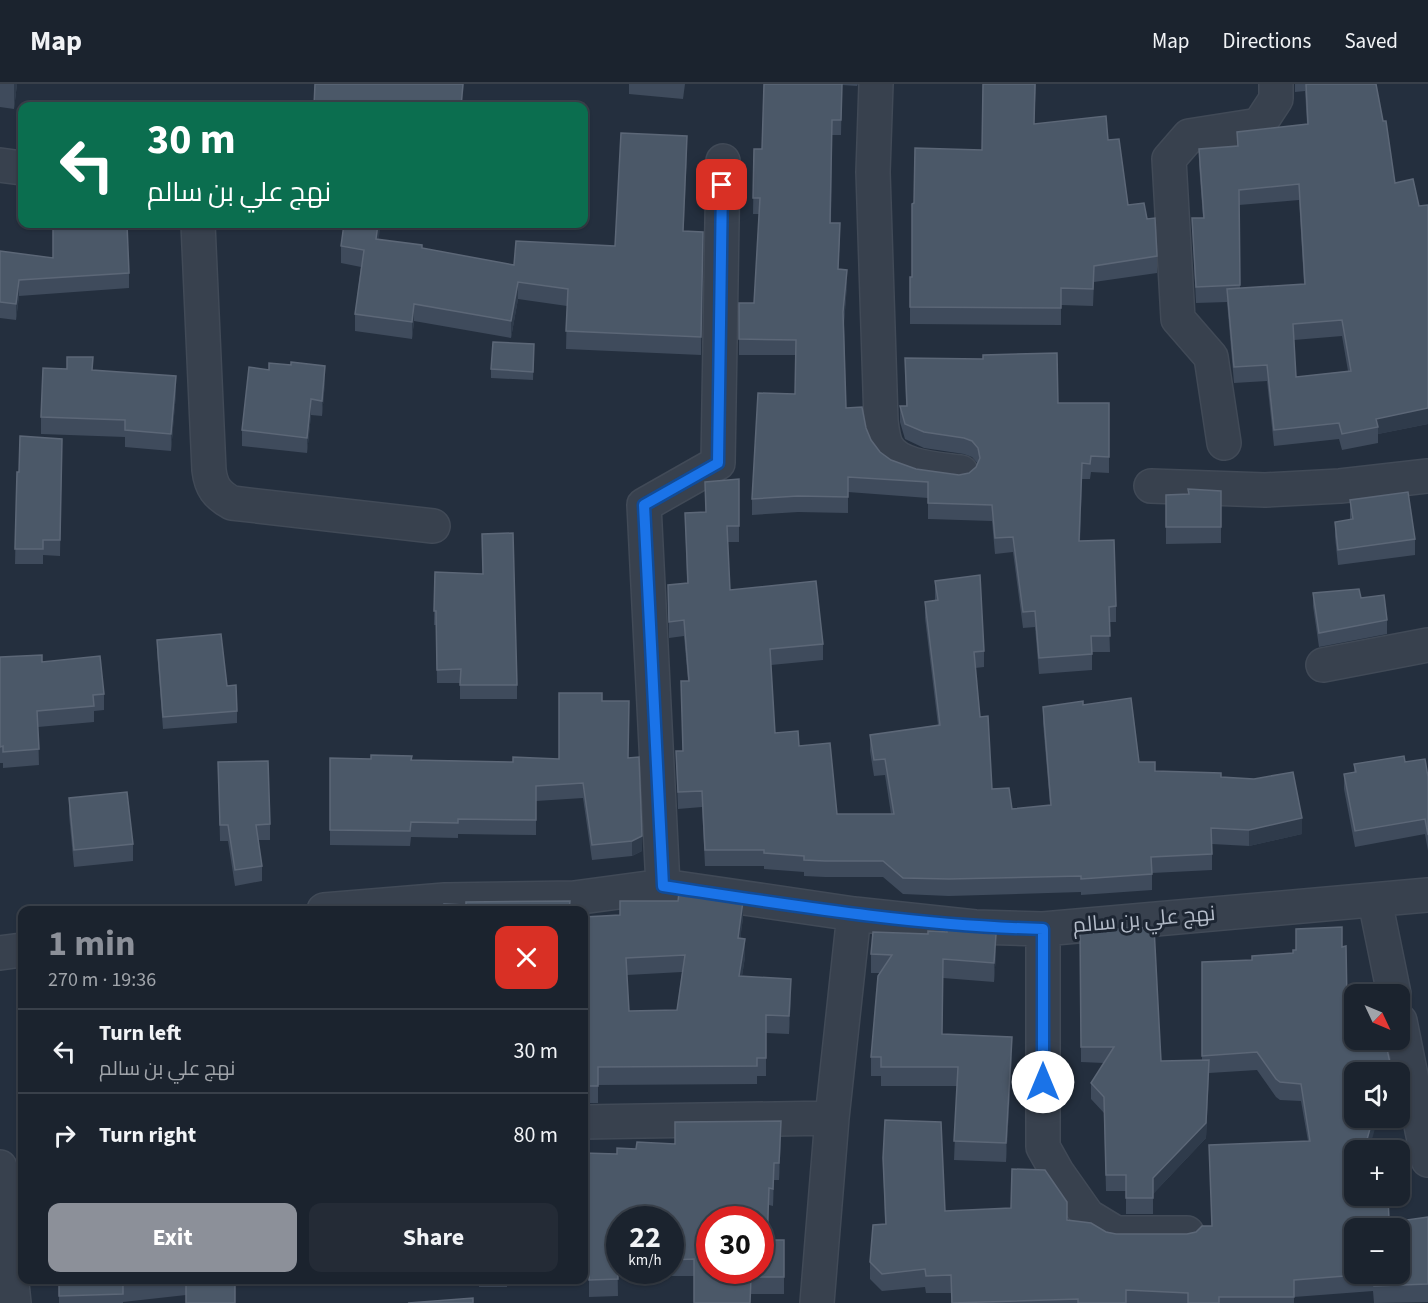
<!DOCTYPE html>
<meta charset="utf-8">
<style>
:root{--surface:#1b232e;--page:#242b36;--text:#f1f3f6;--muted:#a0a4aa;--line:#39404a;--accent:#8c9099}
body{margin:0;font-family:"Source Sans 3",Cairo,sans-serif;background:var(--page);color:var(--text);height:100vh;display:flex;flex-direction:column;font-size:22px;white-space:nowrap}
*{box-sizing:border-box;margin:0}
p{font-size:20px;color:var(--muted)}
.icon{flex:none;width:33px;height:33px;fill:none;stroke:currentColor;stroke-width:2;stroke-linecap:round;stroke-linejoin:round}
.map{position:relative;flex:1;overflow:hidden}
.side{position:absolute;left:18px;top:822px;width:570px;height:378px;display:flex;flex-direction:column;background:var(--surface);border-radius:12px;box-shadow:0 2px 4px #0004,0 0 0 2px var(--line)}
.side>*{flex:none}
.top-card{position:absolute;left:18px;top:18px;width:570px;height:126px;border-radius:12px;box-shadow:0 2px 4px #0004,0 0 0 2px var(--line);background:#0b6e4f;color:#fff;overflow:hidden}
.needle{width:39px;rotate:134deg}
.buttons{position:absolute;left:1344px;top:900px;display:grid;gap:12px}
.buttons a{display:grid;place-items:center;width:66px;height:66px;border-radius:12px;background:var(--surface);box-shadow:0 2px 4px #0004,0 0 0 2px var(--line);font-size:30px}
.speed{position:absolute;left:606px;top:1122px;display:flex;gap:12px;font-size:30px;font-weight:700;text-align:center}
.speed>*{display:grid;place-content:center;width:78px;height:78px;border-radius:50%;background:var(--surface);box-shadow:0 2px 4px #0004,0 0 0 2px var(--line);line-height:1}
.speed small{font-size:15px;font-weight:400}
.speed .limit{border:9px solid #d22;background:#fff;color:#111}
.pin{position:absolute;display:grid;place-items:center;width:51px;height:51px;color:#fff;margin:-26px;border-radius:12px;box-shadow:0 3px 9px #0006}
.me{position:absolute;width:66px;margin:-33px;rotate:0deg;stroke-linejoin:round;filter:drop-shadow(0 0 4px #0008)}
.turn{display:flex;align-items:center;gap:21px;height:126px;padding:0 30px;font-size:27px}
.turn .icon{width:78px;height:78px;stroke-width:2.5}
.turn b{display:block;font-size:42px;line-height:51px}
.round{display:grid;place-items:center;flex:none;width:63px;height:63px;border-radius:12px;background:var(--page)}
.overview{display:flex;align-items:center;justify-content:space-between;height:102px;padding:0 30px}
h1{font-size:36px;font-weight:700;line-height:45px;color:var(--accent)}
.primary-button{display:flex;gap:12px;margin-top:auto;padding:12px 30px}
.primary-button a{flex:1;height:69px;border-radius:12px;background:var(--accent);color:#fff;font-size:24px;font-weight:700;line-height:69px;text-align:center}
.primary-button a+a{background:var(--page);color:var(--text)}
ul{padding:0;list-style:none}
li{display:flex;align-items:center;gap:18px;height:84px;padding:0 30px;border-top:2px solid var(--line)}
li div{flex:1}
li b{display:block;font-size:22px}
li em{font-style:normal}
header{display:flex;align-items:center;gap:36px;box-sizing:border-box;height:84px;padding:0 30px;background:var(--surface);border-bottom:2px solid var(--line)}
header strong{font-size:28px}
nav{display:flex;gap:33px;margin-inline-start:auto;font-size:21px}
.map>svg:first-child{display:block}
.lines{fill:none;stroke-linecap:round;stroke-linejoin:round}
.minor-casing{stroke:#414a57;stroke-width:36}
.minor{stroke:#38414e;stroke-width:33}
.wall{fill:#3f4b5c;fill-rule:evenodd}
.shaded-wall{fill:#2f3b4b}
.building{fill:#4b5868;stroke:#5c6777;stroke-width:1.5;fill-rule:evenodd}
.route-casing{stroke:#114b97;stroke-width:15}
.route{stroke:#1a73e8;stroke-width:10}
.labels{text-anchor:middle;stroke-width:6;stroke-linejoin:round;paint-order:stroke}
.street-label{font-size:21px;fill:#b4bcc9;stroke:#1d2633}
</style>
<header>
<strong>Map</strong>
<nav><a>Map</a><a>Directions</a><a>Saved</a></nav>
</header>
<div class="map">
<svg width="1428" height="1219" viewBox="0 0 1428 1219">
<rect width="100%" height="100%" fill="#242f3e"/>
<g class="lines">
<defs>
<path id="minor" d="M876,0L873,88L881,337C882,345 883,354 886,361C897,384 939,385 961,388
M0,81L22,84
M198,140L209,386C211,403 217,411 232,419L433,442
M1224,359L1211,273L1178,235L1169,75L1189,52L1259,41L1276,15V0
M1151,402L1265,406L1340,402L1428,392
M1323,581L1428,561
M663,802L644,421L718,379L723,77
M1375,817L1394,910
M324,826L445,816L574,814L663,802L854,830L975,843L1043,845L1428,811
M1043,845V1063L1057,1088L1088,1132L1116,1149H1187
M0,869L22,866
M1400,937L1428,1076
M584,1038L832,1034
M0,1083L14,1219
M817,1219L832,1034L854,830"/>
</defs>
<use href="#minor" class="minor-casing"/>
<use href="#minor" class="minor"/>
</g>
<path class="wall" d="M0,0H17L14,25L0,23Z
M629,0H685L683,15L629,10Z
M764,0H858L857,2L842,1L841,51H832L831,139L840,155L838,185L847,201L844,240L846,324L866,344L871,356L880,368L891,376L916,385L959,391L969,389L976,383L978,380L972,373L964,370L924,364L905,355L900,338V322H906L905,274L1058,319H1109V389L1091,388L1090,395H1082L1080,457L1116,522V538H1109L1110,568H1092V586L1039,590L1035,543L1023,544L1013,468L995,470L992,437L928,435V414L848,408V429L798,428L752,431V415L795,310L796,271H739V219H754L759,130H753L754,65H762Z
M983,0H1036L1034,40L1108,56L1128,121L1147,135L1157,172V189L1094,198L1093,222L1061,221V241L910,240V193H912L914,119L982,66Z
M1295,0H1376L1383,37L1395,99L1419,122L1428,121V340L1378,350V359L1342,366L1339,355L1274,362L1267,297L1234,299L1227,218L1196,219L1192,134H1203L1199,81V65L1237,62V48L1307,40L1305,7L1295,8ZM1299,116L1304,200L1240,204L1239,121ZM1342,252L1348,287L1296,293L1294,256Z
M687,69L683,147L703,148L701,271L566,265L567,222L518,215L511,254L414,237L412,255L355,247V230L361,183L341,179V162L379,155L422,164L514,181L615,162Z
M0,167L129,189V204L19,212L16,236L0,234Z
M534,260L533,296L491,294V285Z
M93,287L176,309L171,367L125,363V353L41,350V333Z
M325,298L322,332L311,331L307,369L242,362V346Z
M62,355L60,472L43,471V480H15L17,388H19Z
M739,395V458H727L730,506L823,560V576L771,581L775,649L799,662L837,730H891L885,691L874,692L870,667V651L938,641L925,534V518L935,516V497L984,567V583L975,584L980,633L992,705L1012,725L1050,721L1043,639V623L1083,621L1139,678L1155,687L1221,693L1302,750L1249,762L1212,760V786L1152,789V806L1081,811V808L949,812L903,810L883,793H825L804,792V788L764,785V782H705L702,723L678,725L676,667H683L681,597H688L684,552L669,554L668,501L687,499L685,429L706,428L705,398Z
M1221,407V459L1166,460V411L1189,410Z
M1350,416L1415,455V471L1338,481L1335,453V438L1350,436Z
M482,450L517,601V615H460V599H437L436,541H434L435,488L483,490Z
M1313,509L1387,536V550L1319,563L1313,522Z
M157,556L237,627V639L163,645L157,568Z
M0,573L42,578L104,610V626L94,627V638L38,643L39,681L3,684V679H0Z
M602,617L628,674L642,767L632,772L592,776L583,714L536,717V751L458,750V754L411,753L410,762L330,761V674L513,678L559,675Z
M218,678L270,740V756H258L262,782V797L235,802L228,757H220Z
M1405,678L1428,693V767L1425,750L1355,763L1344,705V690L1354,688V680Z
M69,714L133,760V777L74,783L69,731Z
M584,833L743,834L740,855L745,873L742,892L791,912L789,950L766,949V992H757V1000L598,1001V1019H584ZM682,888L677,926L629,927L627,891Z
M1080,845H1116L1161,977L1202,976V878L1252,876L1293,869L1296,866V845L1342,863L1354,988L1370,1063L1389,1135L1400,1137L1428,1133V1218L1374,1219L1373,1207L1294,1213V1219H951V1209H926L925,1203L882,1207L870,1195V1178L885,1140L883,1074L945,1127L1067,1136L1116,1150H1187L1212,1142L1209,1061L1308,1057L1301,1017L1280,1016L1276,1013L1257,986L1209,989L1206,1054L1153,1110V1130H1126V1107H1106L1104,1029L1091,1015V999L1104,979L1081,978Z
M928,850L996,869L994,898L943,894L942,950L1012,972L1006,1078L954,1076L957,1002H881V992H871V973L880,889H871V870Z
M781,1054L779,1096H774L773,1122L769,1121L768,1156H784V1210H751L694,1192H667V1186H670V1136H620V1155H617L618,1212L589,1213V1176H584V1069L617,1070L636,1065L675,1060Z
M59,1196H235V1219H186V1211L123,1218V1219H59Z
M479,1196H507V1203H479Z"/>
<path class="shaded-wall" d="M14,0H17L14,25Z
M463,0H464L462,22H461Z
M687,52V69L683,164V147Z
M378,140H381L376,172V155Z
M847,186V201L843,244V228Z
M19,196V212L16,236V220Z
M518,198V215L511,254V237Z
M414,220V237L412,255V238Z
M325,282V298L322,332V317Z
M176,292V309L171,367V350Z
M311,315V331L307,369V354Z
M1428,324V340L1378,350V343L1376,335Z
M1082,379V395L1079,473V457Z
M1302,734V750L1249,762V746Z
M642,752V767L632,772V757Z
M743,817V834L738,872V854Z
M996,850V869L994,898V879Z
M745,855V873L739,910V892Z
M791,895V912L789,950V932Z
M1012,953V972L1006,1078V1059Z
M1209,976L1206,1054L1153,1110V1094Z
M1373,1034H1378L1369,1066L1366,1059Z
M781,1037V1054L779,1096V1079Z
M774,1079V1096L773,1122V1105Z"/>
<path class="building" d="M315,0H463L461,22H314Z
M764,0H842L841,36H832L830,139H840L838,185L847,186L843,228L846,324L862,323L866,344L871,356L880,368L891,376L916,385L959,391L969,389L976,383L980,374L978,364L972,357L964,354L924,348L905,340L900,322H907L905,274L983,275V271L1057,269L1058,319H1109V373L1091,372L1090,380L1082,379L1079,457L1114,456L1116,522L1109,523L1110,552H1091L1092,570L1039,574L1035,527L1023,528L1013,453L995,454L992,421L928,419V398L848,393V413L798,412L752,415L758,309L795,310L796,256L739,255V219H754L760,114H753L754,65H762Z
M983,0H1035L1034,40L1106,32L1108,56L1119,55L1128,121L1144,119L1147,135L1155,134L1157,172L1094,182L1093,205L1061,204V224L910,223V193H912V120L914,119L915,64L982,66Z
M1306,0H1376L1383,37H1386L1395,99L1413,95L1419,122L1428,121V324L1376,335L1378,343L1342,350L1339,339L1274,346L1267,281L1234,283L1227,205L1305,200L1299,100L1239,106L1240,201L1196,203L1192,134H1204L1199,65L1238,62L1237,48L1308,40ZM1342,236L1351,287L1296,293L1293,240Z
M621,49L687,52L683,147L703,148L701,253L566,247L568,205L518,198L511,237L414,220L412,238L355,230L364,166L341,162L344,140H378L376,155L422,161V164L514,181L516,157L615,162Z
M53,140H127L129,189L19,196L16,220L0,218V167L53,174Z
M493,258L534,260L533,288L491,285Z
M67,273H93L92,286L176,292L171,350L125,346V336L41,333L43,284L67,285Z
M291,278L325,282L322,317L311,315L307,354L242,346L249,283L269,286V279L291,281Z
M20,352L62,355L60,456H43V465H15L17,388H19Z
M739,395V442H727L730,506L816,497L823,560L770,565L775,649L798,647L799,662L830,659L837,730H894L885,675L874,676L870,651L940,641L925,518L938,516L935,497L980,491L984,567L974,568L980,633L988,632L992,705L1009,704L1012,725L1051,721L1043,623L1083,617V621L1131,614L1139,678H1155V687L1221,689V693L1254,695L1293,688L1302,734L1249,746L1211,744L1212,770L1151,773L1152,790L1081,795V792L949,795L903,794L883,777H825L804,776V772L764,769V766H705L702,707L678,708L676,667H683L681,597H689L684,536L669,538L668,501L688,499L685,429L706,428L705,398Z
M1188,405L1221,407V443H1166V411L1189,410Z
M1408,408L1415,455L1338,466L1335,438L1353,435L1350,416Z
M513,449L517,601H460L461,585L437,586L436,527H434L435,488L483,490L482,450Z
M1359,505L1361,514L1384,511L1387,536L1319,549L1313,509Z
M221,550L227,602L236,601L237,627L163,633L157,556Z
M42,571V578L100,572L104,610L93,611L94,622L37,627L39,665L3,668V662L0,663V573Z
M559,609H602V617H629L628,674L639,673L642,752L632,757L592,761L583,699L536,702V736L458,735V739L411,738L410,747L330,746V674L371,675V671L412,672L411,676L513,678V673L559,675Z
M1404,672L1405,678L1425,675L1428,693V751L1425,735L1355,747L1344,690L1356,688L1354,680Z
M268,677L270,740L256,741L262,782L235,786L228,741H220L218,678Z
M127,708L133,760L74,766L69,714Z
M679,809L743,817L738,854L745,855L739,892L791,895L789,932L766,931V974H757V982L598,983V1002H584V833L620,831V817H678ZM685,871L677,926L629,927L626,874Z
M570,817L569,826H378V824L444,823V820L466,821V818Z
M1112,842H1116V845L1154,843L1161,977L1209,976L1206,1039L1153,1094V1114H1126V1091H1106L1104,1013L1091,999L1114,963H1081L1080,845Z
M1342,843V863L1346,862L1347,918L1354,916V956H1385L1392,988H1354V1034H1373L1366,1059L1374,1066H1354V1112H1388L1389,1135L1399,1134L1400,1137L1428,1133V1200L1374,1202L1373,1190H1400V1144H1354V1190H1371L1294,1196V1213H1219V1219H1188V1209L1126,1206V1219H1078V1215L952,1219L951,1191L926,1192L925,1185L882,1190L870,1178L873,1141L886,1140L883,1074L885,1036L941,1038L945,1127L1011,1124L1012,1085L1045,1086L1067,1118V1136L1091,1139L1106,1148L1116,1150H1187L1196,1148L1202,1142H1212L1209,1061L1310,1057L1301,1000L1280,998L1276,995L1257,968L1202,972V878L1252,876V872L1293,869V866H1296V845Z
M947,845L996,850L994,879L943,875L942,950L1012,953L1006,1059L954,1057L958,983H881V973H871L878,892L892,871L871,870L873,848L928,850V847L947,848Z
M781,1037L779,1079H774L773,1105L769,1104L767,1156H784V1193H751L750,1219H694V1175L670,1176V1136H620V1138H617L618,1195L589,1196V1159H584V1069L617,1070V1064L636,1065L637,1058L675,1060V1038ZM710,1136H760V1186H710Z
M59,1196H161L123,1199V1210L59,1212Z
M186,1196H235V1219H186Z
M473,1214V1219H408Z"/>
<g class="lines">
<defs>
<path id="route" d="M722,101L718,379L644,421L663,802C789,821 916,842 1043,845V998"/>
</defs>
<use href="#route" class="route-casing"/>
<use href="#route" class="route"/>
</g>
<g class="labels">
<g class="street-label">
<text transform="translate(1144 835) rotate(-5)" y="7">نهج علي بن سالم</text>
</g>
</g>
</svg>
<div class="buttons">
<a><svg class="needle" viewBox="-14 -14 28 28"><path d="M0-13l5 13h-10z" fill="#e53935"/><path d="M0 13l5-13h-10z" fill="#a0a4aa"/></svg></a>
<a><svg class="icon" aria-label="sound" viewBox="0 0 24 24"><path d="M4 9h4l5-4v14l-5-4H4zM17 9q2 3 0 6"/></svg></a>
<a>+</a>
<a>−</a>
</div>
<div class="speed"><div>22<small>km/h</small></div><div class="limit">30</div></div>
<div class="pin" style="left:722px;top:101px;background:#d93025"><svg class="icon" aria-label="arrive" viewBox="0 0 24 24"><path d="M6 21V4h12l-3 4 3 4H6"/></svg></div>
<svg class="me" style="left:1043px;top:998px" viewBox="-20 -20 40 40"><circle r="19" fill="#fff"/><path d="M0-13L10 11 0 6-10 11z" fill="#1a73e8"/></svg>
<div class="top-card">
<div class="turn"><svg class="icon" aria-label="left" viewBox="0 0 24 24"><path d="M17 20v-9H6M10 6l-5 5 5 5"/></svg><div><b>30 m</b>نهج علي بن سالم</div></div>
</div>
<section class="side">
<div class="overview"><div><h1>1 min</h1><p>270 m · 19:36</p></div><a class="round" style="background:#d93025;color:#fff"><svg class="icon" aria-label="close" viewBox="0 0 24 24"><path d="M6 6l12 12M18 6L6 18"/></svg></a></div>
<ul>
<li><svg class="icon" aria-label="left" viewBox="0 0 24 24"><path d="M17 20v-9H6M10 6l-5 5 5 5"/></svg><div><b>Turn left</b><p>نهج علي بن سالم</p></div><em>30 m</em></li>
<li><svg class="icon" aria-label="right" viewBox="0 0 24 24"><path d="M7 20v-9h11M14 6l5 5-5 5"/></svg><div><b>Turn right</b></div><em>80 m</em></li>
</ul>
<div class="primary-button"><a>Exit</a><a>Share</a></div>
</section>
</div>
